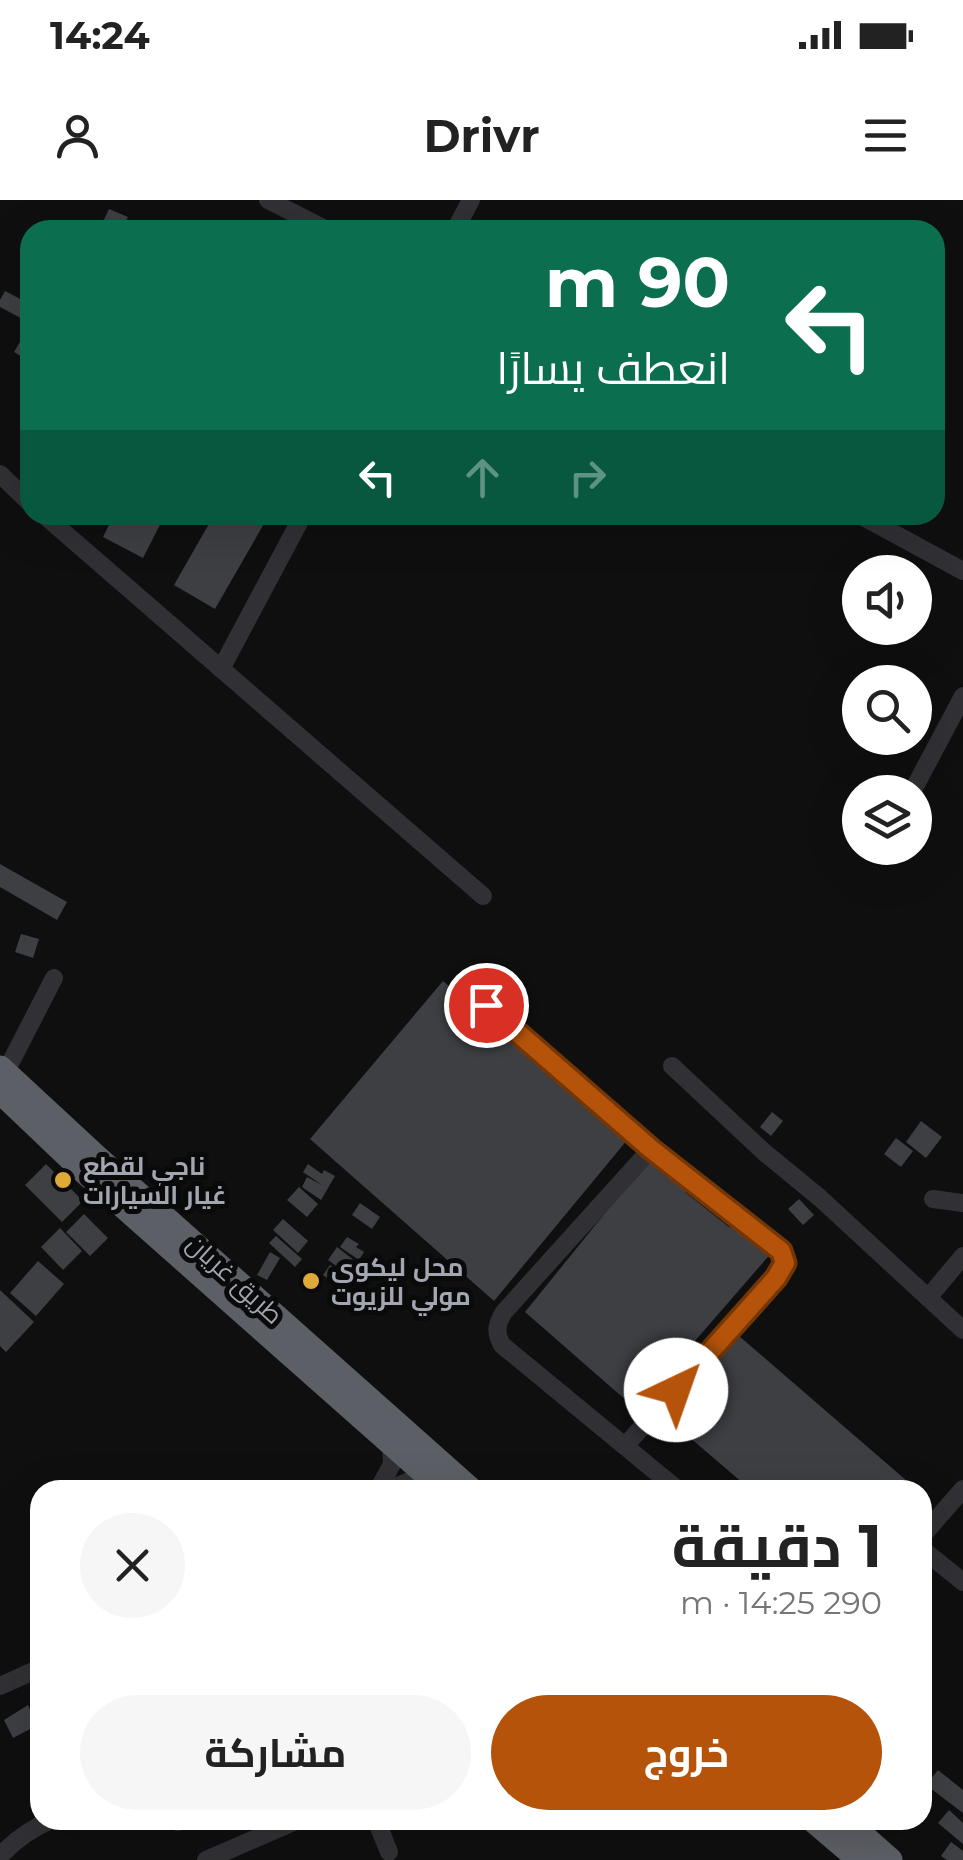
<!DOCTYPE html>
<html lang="ar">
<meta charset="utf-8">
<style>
:root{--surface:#fff;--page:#f6f6f6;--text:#222;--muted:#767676;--accent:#b45309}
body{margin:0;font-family:Montserrat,Cairo,sans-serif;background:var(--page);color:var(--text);direction:rtl;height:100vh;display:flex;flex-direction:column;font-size:38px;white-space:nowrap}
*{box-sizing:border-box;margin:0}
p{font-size:32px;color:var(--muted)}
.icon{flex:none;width:55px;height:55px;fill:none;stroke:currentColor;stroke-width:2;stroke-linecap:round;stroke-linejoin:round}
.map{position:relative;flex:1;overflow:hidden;direction:ltr}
.panel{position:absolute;left:30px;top:1280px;width:902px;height:350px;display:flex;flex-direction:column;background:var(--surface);border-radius:30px;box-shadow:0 10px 40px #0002;direction:rtl}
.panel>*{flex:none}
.banner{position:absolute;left:20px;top:20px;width:925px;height:305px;border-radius:30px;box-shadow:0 10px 40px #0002;direction:rtl;background:#0b6e4f;color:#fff;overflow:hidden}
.fabs{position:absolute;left:842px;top:355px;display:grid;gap:20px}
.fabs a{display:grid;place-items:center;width:90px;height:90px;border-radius:50%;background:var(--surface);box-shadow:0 10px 40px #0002;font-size:50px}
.pin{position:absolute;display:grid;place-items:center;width:85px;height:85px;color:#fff;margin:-42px;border:5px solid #fff;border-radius:50%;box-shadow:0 2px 10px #0007}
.me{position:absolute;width:110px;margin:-55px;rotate:42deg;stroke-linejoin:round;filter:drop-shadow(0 0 8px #0008)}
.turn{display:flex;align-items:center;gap:35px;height:210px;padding:0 50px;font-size:45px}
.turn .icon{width:130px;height:130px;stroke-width:2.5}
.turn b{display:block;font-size:70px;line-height:85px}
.lanes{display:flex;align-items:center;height:95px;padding:0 50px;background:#0003;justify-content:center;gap:50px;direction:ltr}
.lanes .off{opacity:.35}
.round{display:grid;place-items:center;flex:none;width:105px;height:105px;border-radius:52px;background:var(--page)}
.summary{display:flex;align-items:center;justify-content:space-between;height:170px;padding:0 50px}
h1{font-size:60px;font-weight:700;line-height:75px}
.action{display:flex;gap:20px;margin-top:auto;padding:20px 50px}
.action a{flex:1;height:115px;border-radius:60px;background:var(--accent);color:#fff;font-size:40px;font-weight:700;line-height:115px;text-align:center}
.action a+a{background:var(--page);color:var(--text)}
.status{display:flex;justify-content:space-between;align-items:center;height:70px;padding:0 50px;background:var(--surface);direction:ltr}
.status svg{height:28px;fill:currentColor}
header{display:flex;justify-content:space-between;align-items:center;height:130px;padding:0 50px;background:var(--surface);font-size:45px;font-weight:700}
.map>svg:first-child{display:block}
.building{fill:#3e3f43}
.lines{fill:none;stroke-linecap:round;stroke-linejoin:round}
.minor{stroke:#313135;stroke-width:18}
.highway{stroke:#5d5f66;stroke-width:25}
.route-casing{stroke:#753606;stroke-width:25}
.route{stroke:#b45309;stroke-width:18}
.poi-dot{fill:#dfa939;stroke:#0a0a0b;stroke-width:4}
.labels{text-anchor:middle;stroke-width:10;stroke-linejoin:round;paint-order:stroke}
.poi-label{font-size:25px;font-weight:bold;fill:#a2a6b0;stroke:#0a0a0b;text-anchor:start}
.street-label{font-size:25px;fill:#a2a6b0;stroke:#0a0a0b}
</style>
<div class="status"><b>14:24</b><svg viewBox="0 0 49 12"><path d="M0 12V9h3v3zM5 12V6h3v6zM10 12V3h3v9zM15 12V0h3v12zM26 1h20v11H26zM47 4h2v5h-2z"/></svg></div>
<header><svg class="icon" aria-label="menu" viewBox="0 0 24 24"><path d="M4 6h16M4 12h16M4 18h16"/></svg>Drivr<svg class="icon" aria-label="person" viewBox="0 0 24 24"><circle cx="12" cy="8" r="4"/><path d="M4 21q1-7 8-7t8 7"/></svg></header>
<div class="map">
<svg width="963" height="1660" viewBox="0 0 963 1660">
<rect width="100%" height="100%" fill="#0f0f10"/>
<path class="building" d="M109,9L128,17L122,30H99Z
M5,91L30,104V123L0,107V100Z
M24,135L30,138V162L14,152Z
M114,315H165L143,358L103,337Z
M214,315H269L215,409L174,385Z
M0,664L67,702L57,720L0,687Z
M21,734L39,739L33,758L15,752Z
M443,781L628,939L494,1101L310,939Z
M772,912L783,921L771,936L760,927Z
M921,921L942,937L926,958L906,942Z
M896,938L913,951L901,967L884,954Z
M652,955L691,982L685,992L729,1027L736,1020L773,1051L636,1209L525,1112Z
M46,964L83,1001L62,1022L25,985Z
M308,964L322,974L324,970L335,976L321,1000L302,987L307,977L322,985L303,972Z
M299,987L318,1004L307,1017L287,1000Z
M799,999L814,1015L803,1025L788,1009Z
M360,1003L380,1017L372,1029L352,1015Z
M84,1014L108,1038L90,1056L66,1032Z
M283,1019L308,1041L298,1053L273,1030Z
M60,1028L82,1051L63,1070L41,1047Z
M276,1036L302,1059L295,1067L269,1043Z
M347,1037L359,1044L356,1047L364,1052L359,1060L340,1047Z
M337,1047L355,1061L346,1073L328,1060Z
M270,1052L280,1058L267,1080L257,1075Z
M38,1061L64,1084L36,1116L10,1093Z
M330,1065L347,1077L340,1087L323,1075Z
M0,1090L34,1122L6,1152L0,1146Z
M739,1136L907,1281L899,1290H751L668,1219Z
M28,1505L38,1525L13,1538L4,1520Z
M938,1570L963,1590V1613L926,1585Z
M949,1610L963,1623V1644L938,1623Z
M951,1642L963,1651V1660H947L941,1656Z"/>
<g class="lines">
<path class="minor" d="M268,0L327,30
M455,30L471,0
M0,274L30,303
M44,315L483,696
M860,315L963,371
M221,469L303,315
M912,592L963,496
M486,805L651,949L781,1051L785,1063L776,1078L625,1246
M672,866L764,952L820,998L963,1130
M0,883L54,778
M651,949L504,1112C496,1125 495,1132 502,1145L678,1290
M933,999L963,1003
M928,1098L963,1056
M378,1290L392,1264L391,1245
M388,1290L414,1279L431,1278
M922,1336L963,1289
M922,1349L963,1382
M0,1486L40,1468
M376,1620L389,1652
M178,1622L183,1620
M0,1656C15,1640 30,1629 51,1620
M206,1660L298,1620"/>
<path class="highway" d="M0,868L95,956L471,1290
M0,891L86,973L444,1290
M813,1620L860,1660
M845,1620L890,1660"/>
</g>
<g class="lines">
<defs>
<path id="route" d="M486,805L651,949L781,1051L785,1063L776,1078L676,1190"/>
</defs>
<use href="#route" class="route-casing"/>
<use href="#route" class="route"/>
</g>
<g class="poi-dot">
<circle cx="63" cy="980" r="10"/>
<circle cx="311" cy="1081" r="10"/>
</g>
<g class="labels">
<g class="poi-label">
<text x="83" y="975">ناجي لقطع<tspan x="83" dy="29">غيار السيارات</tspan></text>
<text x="331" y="1076">محل ليكوي<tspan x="331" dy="29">مولي للزيوت</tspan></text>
</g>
<g class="street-label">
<text transform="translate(235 1079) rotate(42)" y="9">طريق غريان</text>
</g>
</g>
</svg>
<div class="fabs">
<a><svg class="icon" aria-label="sound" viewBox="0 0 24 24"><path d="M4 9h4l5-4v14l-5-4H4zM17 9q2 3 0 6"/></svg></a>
<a><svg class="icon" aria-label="search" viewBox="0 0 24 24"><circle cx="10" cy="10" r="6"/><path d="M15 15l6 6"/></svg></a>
<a><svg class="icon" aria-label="layers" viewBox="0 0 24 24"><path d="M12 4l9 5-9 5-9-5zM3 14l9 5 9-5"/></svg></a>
</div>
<div class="pin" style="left:486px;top:805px;background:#d93025"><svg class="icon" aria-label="arrive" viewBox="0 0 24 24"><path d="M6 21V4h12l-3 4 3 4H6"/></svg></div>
<svg class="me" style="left:676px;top:1190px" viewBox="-20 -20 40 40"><circle r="19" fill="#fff"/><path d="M0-13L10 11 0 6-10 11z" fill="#b45309"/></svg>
<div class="banner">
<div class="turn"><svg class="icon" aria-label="left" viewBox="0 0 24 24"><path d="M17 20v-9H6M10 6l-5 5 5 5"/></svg><div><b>90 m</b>انعطف يسارًا</div></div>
<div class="lanes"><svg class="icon" aria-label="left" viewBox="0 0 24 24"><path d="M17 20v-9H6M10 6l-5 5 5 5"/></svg><svg class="icon off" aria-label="ahead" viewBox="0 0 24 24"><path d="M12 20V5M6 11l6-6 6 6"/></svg><svg class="icon off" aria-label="right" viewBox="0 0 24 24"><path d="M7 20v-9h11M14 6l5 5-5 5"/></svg></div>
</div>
<section class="panel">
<div class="summary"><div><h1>1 دقيقة</h1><p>290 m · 14:25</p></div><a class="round"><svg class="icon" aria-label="close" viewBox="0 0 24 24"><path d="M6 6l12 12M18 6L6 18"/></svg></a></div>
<div class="action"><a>خروج</a><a>مشاركة</a></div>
</section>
</div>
